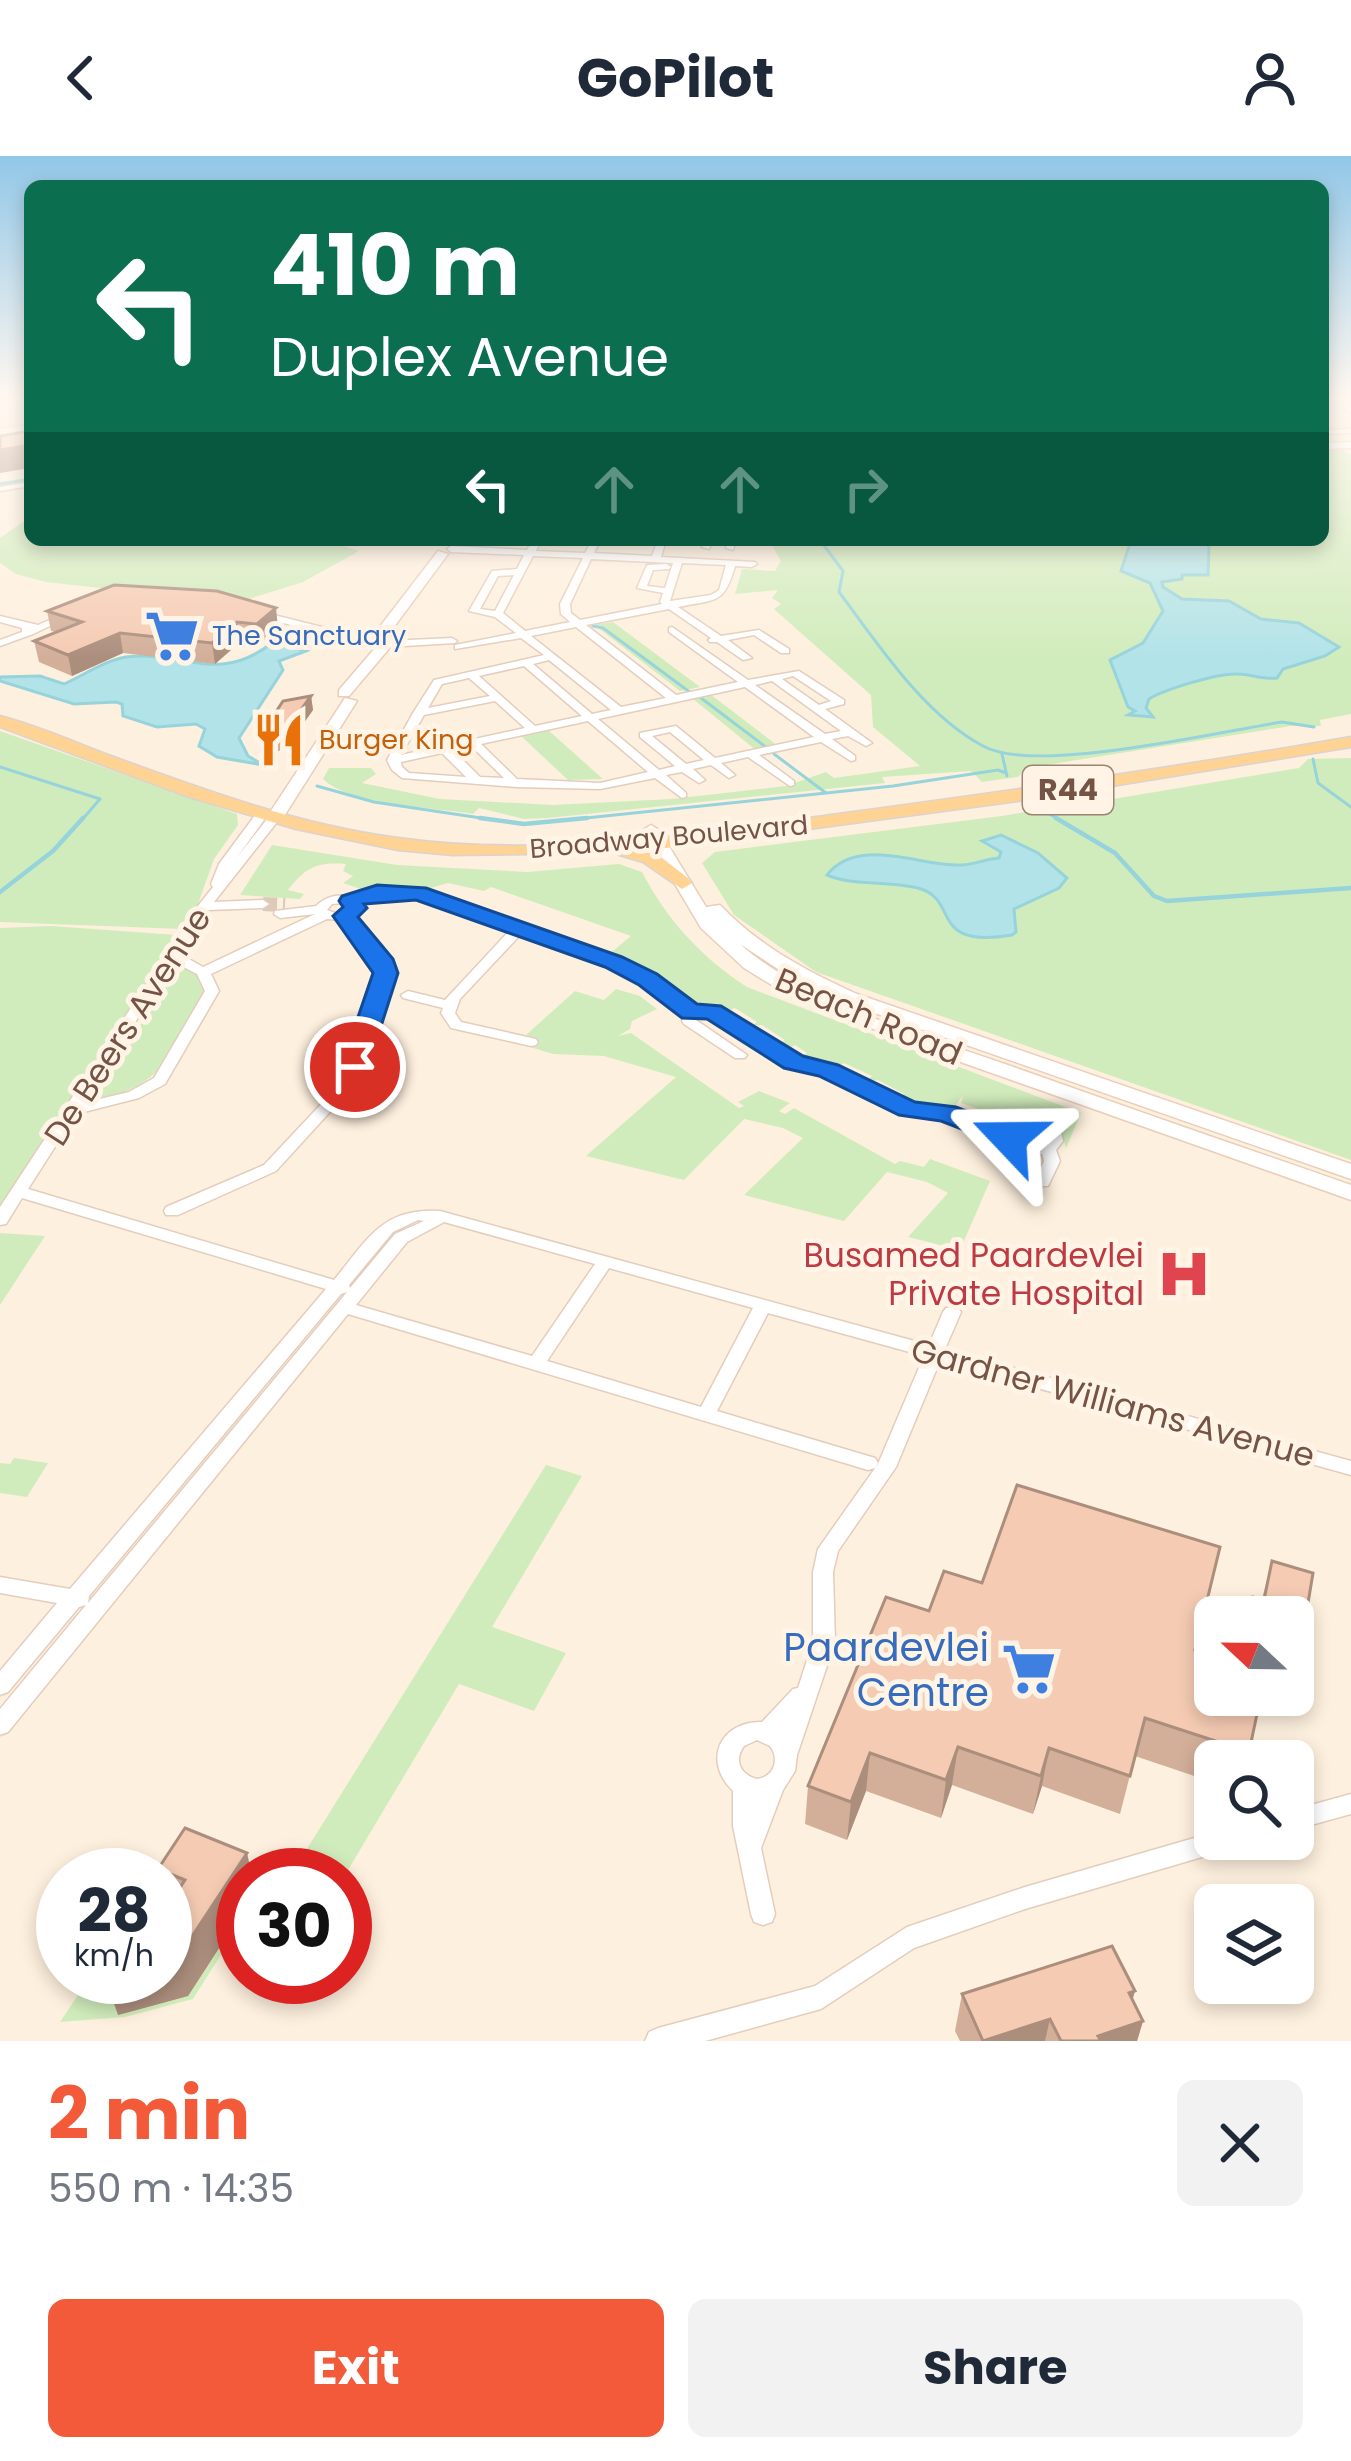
<!DOCTYPE html>
<meta charset="utf-8">
<style>
:root{--surface:#fff;--page:#f2f2f3;--text:#1f2937;--muted:#747a83;--accent:#f25a39}
body{margin:0;font-family:Poppins,sans-serif;background:var(--page);color:var(--text);height:100vh;display:flex;flex-direction:column;font-size:45px;white-space:nowrap}
*{box-sizing:border-box;margin:0}
p{font-size:39px;color:var(--muted)}
.icon{flex:none;width:66px;height:66px;fill:none;stroke:currentColor;stroke-width:2;stroke-linecap:round;stroke-linejoin:round}
.map{position:relative;height:1885px;overflow:hidden}
.side{display:flex;flex-direction:column;background:var(--surface);flex:1}
.side>*{flex:none}
.guide{position:absolute;left:24px;top:24px;width:1305px;height:366px;border-radius:18px;box-shadow:0 6px 18px #0003;background:#0b6e4f;color:#fff;overflow:hidden}
.needle{width:78px;rotate:292deg}
.buttons{position:absolute;left:1194px;top:1440px;display:grid;gap:24px}
.buttons a{display:grid;place-items:center;width:120px;height:120px;border-radius:18px;background:var(--surface);box-shadow:0 6px 18px #0003;font-size:60px}
.speed{position:absolute;left:36px;top:1692px;display:flex;gap:24px;font-size:60px;font-weight:700;text-align:center}
.speed>*{display:grid;place-content:center;width:156px;height:156px;border-radius:50%;background:var(--surface);box-shadow:0 6px 18px #0003;line-height:1}
.speed small{font-size:30px;font-weight:400}
.speed .limit{border:18px solid #d22;background:#fff;color:#111}
.pin{position:absolute;display:grid;place-items:center;width:102px;height:102px;color:#fff;margin:-51px;border:6px solid #fff;border-radius:50%;box-shadow:0 3px 12px #0007}
.me{position:absolute;width:132px;margin:-66px;rotate:293deg;stroke-linejoin:round;filter:drop-shadow(0 0 9px #0008)}
.turn{display:flex;align-items:center;gap:42px;height:252px;padding:0 48px;font-size:54px}
.turn .icon{width:156px;height:156px;stroke-width:2.5}
.turn b{display:block;font-size:84px;line-height:102px}
.lanes{display:flex;align-items:center;height:114px;padding:0 48px;background:#0003;justify-content:center;gap:60px;direction:ltr}
.lanes .off{opacity:.35}
.round{display:grid;place-items:center;flex:none;width:126px;height:126px;border-radius:18px;background:var(--page)}
.headline{display:flex;align-items:center;justify-content:space-between;height:204px;padding:0 48px}
h1{font-size:72px;font-weight:700;line-height:90px;color:var(--accent)}
.action{display:flex;gap:24px;margin-top:auto;padding:24px 48px}
.action a{flex:1;height:138px;border-radius:18px;background:var(--accent);color:#fff;font-size:48px;font-weight:700;line-height:138px;text-align:center}
.action a+a{background:var(--page);color:var(--text)}
header{display:flex;justify-content:space-between;align-items:center;height:156px;padding:0 48px;background:var(--surface);font-size:54px;font-weight:700}
.map>svg:first-child{display:block}
.green{fill:#d1ecbc}
.water{fill:#b2e3e8;stroke:#97d3db;stroke-width:3}
.lines{fill:none;stroke-linecap:round;stroke-linejoin:round}
.stream-far1{stroke:#97d3db;stroke-width:3}
.stream{stroke:#97d3db;stroke-width:4.5}
.street-tunnel{stroke:#dcc9b8;stroke-width:14;stroke-dasharray:14 6;stroke-linecap:butt}
.street-casing{stroke:#e4cdbd;stroke-width:3}
.secondary-casing{stroke:#eaceb9;stroke-width:3}
.primary-casing{stroke:#dbd3cf;stroke-width:3}
.street{fill:#fff;fill-rule:evenodd}
.secondary{fill:#fff;fill-rule:evenodd}
.primary{fill:#ffd394;fill-rule:evenodd}
.wall{fill:#d3af9a}
.shaded-wall{fill:#ac8e7d}
.building{fill:#f5cbb3;stroke:#ac8e7d;stroke-width:3}
.route{fill:#1a73e8;stroke:#114b97;stroke-width:3}
.labels{text-anchor:middle;stroke-width:10;stroke-linejoin:round;paint-order:stroke}
.far-shop-label{font-size:27px;fill:#366cbe;stroke:#fff4e6;text-anchor:start}
.far-food-label{font-size:27px;fill:#c56008;stroke:#fff4e6;text-anchor:start}
.far-street-label{font-size:27px;fill:#755445;stroke:#fff4e6}
.shield{fill:#fff4e6;stroke:#9e8475;stroke-width:3}
.shield-label{font-size:30px;font-weight:bold;fill:#755445}
.street-label{font-size:33px;fill:#755445;stroke:#fff4e6}
.health-label{font-size:33px;fill:#be3a42;stroke:#fff4e6;text-anchor:end}
.near-shop-label{font-size:39px;fill:#366cbe;stroke:#fff4e6;text-anchor:end}
</style>
<header><svg class="icon" aria-label="back" viewBox="0 0 24 24"><path d="M15 5l-7 7 7 7"/></svg>GoPilot<svg class="icon" aria-label="person" viewBox="0 0 24 24"><circle cx="12" cy="8" r="4"/><path d="M4 21q1-7 8-7t8 7"/></svg></header>
<div class="map">
<svg width="1351" height="1885" viewBox="0 0 1351 1885">
<rect width="100%" height="100%" fill="#fef0de"/>
<path class="green" d="M1340,293L1351,299V558L1320,564L1321,570H1291L1027,612L1018,621L982,626L971,615L882,621L885,627L548,662L524,663L479,652L473,658C434,651 351,650 323,623L329,612H371L376,618L362,627L440,643L553,649L671,643L786,630L826,616L834,622L920,610L873,571L871,539L774,453L781,448L772,442L778,434L735,438L742,413L775,415L781,405L769,384H1323V294Z
M30,361V384H324L359,395L303,426L236,447L46,426L16,418L0,407V382Z
M613,466L700,531L680,535L597,471L587,470Z
M710,538L774,587V590L757,595L693,543Z
M547,573L603,623L568,624L521,580Z
M0,575L237,658L238,669L214,703L198,748L181,773L0,766Z
M1351,602V1004L816,816L734,759L702,707L715,696L1002,660L1025,656L1039,647L1059,652L1299,612L1308,603Z
M272,689L397,709L527,716L619,708L642,716C667,764 701,801 747,831L1081,957L1066,992C1058,957 1029,963 1000,968L1002,961L961,947L963,939L953,953L899,943L904,938L878,924L865,926L872,920L844,907L838,911L799,902L807,897L795,889L786,894L778,889L785,884L762,869L751,870L757,866L735,852C699,867 643,812 608,799L631,780L491,731L484,735L448,727L424,734H364L343,727L353,720L343,715L346,708C317,706 306,711 288,734L304,738L300,743L240,739Z
M51,770L177,779L0,1051V772Z
M177,809L198,817L208,831C170,899 172,924 93,947Z
M616,833L640,840L657,853L632,865L630,873L618,880L631,877L739,952L744,950L738,946L759,935L790,947L779,955L785,958L794,952L895,1008L900,1005L924,1011L930,1003L990,1025L960,1094L908,1081L948,1037L927,1026L887,1016L844,1065L744,1039L803,982L783,972L744,963L684,1024L586,1000L676,921L604,900L553,898L530,891L527,878L575,835L604,844Z
M0,1077L45,1080L0,1149Z
M14,1302L48,1307L27,1341L0,1337V1307L10,1308Z
M546,1309L582,1320L492,1471L566,1497L534,1555L459,1528L345,1719H312L295,1712Z
M179,1687L257,1719H243V1764L193,1843L125,1861L60,1866L90,1821H165V1719H158Z"/>
<path class="water" d="M1131,384H1203L1209,391L1208,419H1182V423L1162,426L1163,431L1182,443L1229,445L1261,463L1299,467L1339,491L1325,500L1283,513L1277,522C1263,524 1251,518 1237,518C1219,517 1165,533 1149,543L1146,552L1153,561L1128,559L1135,555L1128,551L1110,504L1143,487L1163,455L1150,427L1121,415Z
M273,486L306,495L279,505L283,514L239,582L248,600L263,609L217,601L199,590L205,573L196,568L157,571L123,560L122,548L116,546L74,548L0,525V521L40,520L64,528C82,520 106,504 126,501C181,494 219,530 273,486Z
M1001,679L1038,697L1067,722L1059,732L1014,753L1016,776L1012,779C929,793 959,745 921,733C891,724 855,731 827,719C858,679 921,711 962,709C975,708 987,703 999,702L1001,696L982,685Z"/>
<g class="lines">
<path class="stream-far1" d="M0,328L30,323
M820,384L843,415L839,436C878,488 924,559 983,590C1035,619 1217,576 1282,566L1314,571
M593,470L603,472L691,537
M701,542L767,592
M774,598L826,637
M1002,598L1007,620
M1313,603L1318,627L1351,651
M0,611L100,643L81,665
M317,630L374,646L501,665
M1033,648L1061,665
M557,665L893,630L998,614L1006,617"/>
<path class="stream" d="M480,662L524,668L587,662
M1056,662L1115,697L1154,740L1167,745L1351,732
M0,736L53,695L83,662"/>
<path class="street-tunnel" d="M263,748L285,749"/>
<defs>
<path id="street" d="M1325,239H1333L1351,252V257Z
M1351,273V277L1323,278V274Z
M30,326V330L0,335V331Z
M533,384H541L536,395L585,397L592,384H600L594,397L652,400L658,384H666L661,401L755,406L757,408L752,411L735,410C724,449 716,443 678,451L721,480L759,474L789,493V497H781L754,479L728,484L752,502L743,504L717,486H710L708,484L711,482L669,453L586,469L676,539L738,526L669,476V472L672,471L748,524L799,515L844,544V548L825,553L872,587L866,590L848,580L832,583L855,600V604L851,605L821,586L759,599L794,625V629L790,630L748,601L721,607L735,619L729,622L711,609L693,613L705,624L699,627L682,616L666,619L686,637V641L682,642L655,622L600,633L516,631L402,622L392,614L387,604L413,557L434,524L544,499L521,482L455,493V489L516,477L495,461L469,455L492,415L517,413L524,399L451,396L447,393L451,390L527,394ZM533,400L583,402L560,448L561,458L570,466L525,475L503,457ZM591,403L673,407L665,432L647,430L653,414L669,413L671,411L666,408L647,409L637,432L663,437L660,446L662,448L580,464L571,457L570,448ZM682,407L726,409L719,434L711,439L670,445ZM514,419L495,455L480,453L498,420ZM576,471L666,542L621,551L531,480ZM549,504L611,554L592,558L533,508ZM524,510L582,560L535,570L479,520ZM793,520L831,545L819,549L782,523ZM469,522L490,540L428,552L442,528ZM772,525L841,575L825,578L755,529ZM745,531L814,581L715,602L676,570L640,577V581L675,610L659,614L598,563ZM495,545L525,572L401,599L424,559ZM588,565L648,616L600,627L517,623L481,588ZM670,576L704,604L686,608L652,580ZM471,590L504,622L480,621L453,594ZM442,597L466,621L409,617L402,611L401,606Z
M634,384H642V385L638,388Z
M705,384H713L709,393L702,391Z
M728,384H736L733,394L726,392Z
M258,455L374,484L376,486L371,489L255,460V456Z
M63,458L71,460L33,478L0,490V484L22,476V472L0,466V460L38,469Z
M452,482L457,485L455,487L388,491L383,488L388,485Z
M263,653L269,657L235,704L271,658H279L281,661L214,746L263,744L269,748L263,752L208,754L180,798L203,811L315,758L280,762L274,758L275,755L316,750C325,741 338,737 351,741L388,732L439,738L619,803L651,819L694,852L717,853L790,899L834,912L906,947L951,954L1005,972C1022,958 1045,962 1061,976L1063,985L1056,994L1060,1005L1048,1030H1036L1034,1026L1044,1005L1042,998L1016,996L1003,981L944,961L897,954L824,918L780,905L709,860H697L696,864L747,899L745,902H735L684,868L682,865L684,857L641,825L609,809L522,777L460,843L455,857L461,866L536,883L538,886L536,889L531,890L451,872L441,857L443,852L403,842L401,839L408,835L445,844L511,773L432,745L388,740L361,746L362,749L353,761L390,806L393,817L350,934L276,1015L178,1059H166L164,1055L166,1051L264,1009L338,930L379,817L378,809L341,764L327,763L211,818L219,835L165,928L139,942L76,958L28,1033L334,1124C368,1083 381,1052 440,1055L929,1189L943,1156L946,1152H958L961,1156L945,1193L1351,1305V1319L940,1205L896,1311L838,1395L833,1416L835,1486L797,1599L795,1615L783,1634L761,1692L775,1758L772,1766L763,1769L754,1766L751,1758L733,1670V1635C702,1605 720,1565 762,1566L793,1533L798,1532L813,1486V1416L818,1393L878,1308L924,1200L768,1157L717,1255L875,1302L878,1307L875,1312L868,1314L348,1158L8,1576L0,1579V1553L86,1449L79,1451L8,1536L0,1539V1515L57,1447L0,1437V1421L70,1433L326,1133L22,1042L6,1068L0,1069V1051L198,750L213,731L211,728L219,708L259,654ZM343,747L349,750L346,755L335,757L327,754L332,748ZM174,806L197,818L205,835L154,922L129,936L83,947ZM1025,972H1034L1046,978L1047,984L1044,988H1026L1016,978ZM418,1064L424,1065L395,1078L350,1132L349,1129L393,1076ZM444,1066L595,1108L532,1200L356,1149L407,1086ZM609,1112L753,1152L701,1251L547,1205ZM347,1136L338,1147L88,1447L89,1440L341,1138ZM757,1584L770,1590C780,1603 774,1621 757,1623C741,1619 733,1605 744,1590Z
M1351,1638V1658L1293,1674V1654Z
M1215,1676V1683H1240L1236,1691L1025,1753L914,1792L821,1853L705,1885H645L649,1876L658,1872L815,1830L907,1771L1025,1731Z"/>
<path id="secondary" d="M30,269V275L0,279V273Z
M1351,286V292L1323,293V287Z
M438,395L448,398L388,479L398,482L349,540H339V534L381,485L372,481Z
M345,542L357,545L281,665H269L267,661Z
M651,669L659,674L706,751L720,749C759,790 806,815 857,838L1351,1008V1023L843,846L787,819L740,788C803,845 924,880 1005,908C1120,949 1236,989 1351,1029V1044L921,892L788,839L744,812L701,772L643,674Z"/>
<path id="primary" d="M0,560C38,570 74,586 111,600C204,634 299,669 398,682C542,702 688,679 831,659C1005,636 1178,611 1351,581V591L1026,644L643,695L657,698L689,723L692,727L682,733L643,706L613,697L452,699L398,694L296,673L189,641L0,571Z"/>
</defs>
<use href="#street" class="street-casing"/>
<use href="#secondary" class="secondary-casing"/>
<use href="#primary" class="primary-casing"/>
<use href="#street" class="street"/>
<use href="#secondary" class="secondary"/>
<use href="#primary" class="primary"/>
</g>
<path class="wall" d="M114,429L278,472L260,488L240,486L215,508L123,497L72,520L39,506L34,485L56,476L51,475L47,455Z
M311,540L313,554L284,595L263,594L261,579Z
M1272,1405L1302,1483L1293,1512V1461H1247L1253,1441L1262,1443Z
M929,1455L1195,1494L1249,1596L1247,1605H1215V1627L1135,1600L1120,1658L1042,1630L1033,1658L952,1629L941,1662L866,1635L847,1684L805,1668L808,1630Z
M158,1713L243,1719V1755L188,1840L118,1859L165,1821L168,1749L165,1738V1719H159Z
M962,1838L1133,1844L1143,1865L1137,1885H960L955,1875Z"/>
<path class="shaded-wall" d="M30,289V312L0,317V294Z
M276,452L278,472L260,488L257,468Z
M237,466L240,486L215,508L212,487Z
M120,477L123,497L72,520L68,499Z
M311,540L313,554L284,595L282,580Z
M958,1591L952,1629L941,1662L946,1624Z
M1049,1592L1042,1630L1033,1658L1041,1620Z
M870,1597L866,1635L847,1684L851,1646Z
M247,1697L252,1719H243V1755L188,1840L118,1859L105,1822L165,1821V1806Z
M1135,1835L1125,1871L1143,1865L1137,1885H1097L1098,1880L1129,1837Z
M1050,1863L1045,1885H983Z"/>
<path class="building" d="M30,275V289L0,294V280Z
M114,429L217,435L276,452L257,468L237,466L212,487L120,477L68,499L34,485L82,466L47,455Z
M311,540L282,580L261,579L283,545Z
M1017,1329L1220,1391L1195,1494L1215,1501V1539H1261L1249,1596L1145,1562L1130,1620L1049,1592L1041,1620L958,1591L946,1624L870,1597L851,1646L808,1630L886,1441L929,1455L944,1415L982,1427Z
M1272,1405L1313,1417L1302,1483L1293,1480V1461H1249L1253,1441L1264,1444Z
M185,1672L247,1697L177,1803L165,1806V1754L185,1724L158,1713Z
M1112,1790L1135,1835L1129,1837L1143,1865L1098,1880L1101,1885H1061L1050,1863L983,1885L962,1838Z"/>
<linearGradient id="sky" x2="0" y2="1"><stop stop-color="#92c7e8"/><stop offset="0.48" stop-color="#fff8f0"/><stop offset="1" stop-color="#fff8f0" stop-opacity="0"/></linearGradient>
<rect width="1351" height="503" fill="url(#sky)"/>
<path class="route" d="M377,729L426,732L622,801L657,818L697,848L721,850L803,900L838,909L915,946L956,951L1019,976L1023,982L1009,991L941,965L899,959L819,920L784,912L707,863L682,862L639,829L605,811L416,744L364,748L367,752L358,761L393,803L398,817L368,911L364,916H345L341,911L373,817L333,760L343,751L339,745L342,740Z"/>
<defs>
<symbol id="supermarket-bare" viewBox="-9 -9 18 18"><path d="M-6-5.5h2.5l.6 2H6L4.5 2H-2.5L-4.4-4H-6ZM-1.5 3.2a1.3 1.3 0 1 0 .1 0ZM3 3.2a1.3 1.3 0 1 0 .1 0Z" fill="#3f7fe0" stroke="#fff4e6" stroke-width="2.5" paint-order="stroke"/></symbol>
<symbol id="restaurant-bare" viewBox="-9 -9 18 18"><path d="M-5-6h1v4h1v-4h1v4h1v-4h1v5L-1.5 .5V6h-2V.5L-5-1ZM5-6V6H3V1.5H1.5Q1.5-4 5-6Z" fill="#e8710a" stroke="#fff4e6" stroke-width="2.5" paint-order="stroke"/></symbol>
<symbol id="hospital-bare" viewBox="-9 -9 18 18"><path d="M-5-5h3v3.5h4V-5h3V5h-3V1.5h-4V5h-3Z" fill="#e0444e" stroke="#fff4e6" stroke-width="2.5" paint-order="stroke"/></symbol>
</defs>
<g fill-rule="evenodd">
<use href="#supermarket-bare" x="134" y="442" width="76" height="76"/>
<use href="#restaurant-bare" x="241" y="546" width="76" height="76"/>
<use href="#hospital-bare" x="1146" y="1080" width="76" height="76"/>
<use href="#supermarket-bare" x="991" y="1475" width="76" height="76"/>
</g>
<g class="labels">
<g class="far-shop-label">
<text x="212" y="489">The Sanctuary</text>
</g>
<g class="far-food-label">
<text x="319" y="593">Burger King</text>
</g>
<g class="far-street-label">
<text transform="translate(669 681) rotate(-5)" y="9">Broadway Boulevard</text>
</g>
<rect class="shield" x="1023" y="610" width="90" height="48" rx="9"/>
<g class="shield-label">
<text x="1068" y="644">R44</text>
</g>
<g class="street-label">
<text transform="translate(869 860) rotate(23)" y="12">Beach Road</text>
<text transform="translate(127 870) rotate(-57)" y="12">De Beers Avenue</text>
<text transform="translate(1113 1246) rotate(15)" y="12">Gardner Williams Avenue</text>
</g>
<g class="health-label">
<text x="1144" y="1111">Busamed Paardevlei<tspan x="1144" dy="38">Private Hospital</tspan></text>
</g>
<g class="near-shop-label">
<text x="989" y="1505">Paardevlei<tspan x="989" dy="45">Centre</tspan></text>
</g>
</g>
</svg>
<div class="buttons">
<a><svg class="needle" viewBox="-14 -14 28 28"><path d="M0-13l5 13h-10z" fill="#e53935"/><path d="M0 13l5-13h-10z" fill="#747a83"/></svg></a>
<a><svg class="icon" aria-label="search" viewBox="0 0 24 24"><circle cx="10" cy="10" r="6"/><path d="M15 15l6 6"/></svg></a>
<a><svg class="icon" aria-label="layers" viewBox="0 0 24 24"><path d="M12 4l9 5-9 5-9-5zM3 14l9 5 9-5"/></svg></a>
</div>
<div class="speed"><div>28<small>km/h</small></div><div class="limit">30</div></div>
<div class="pin" style="left:355px;top:911px;background:#d93025"><svg class="icon" aria-label="arrive" viewBox="0 0 24 24"><path d="M6 21V4h12l-3 4 3 4H6"/></svg></div>
<svg class="me" style="left:1009px;top:982px" viewBox="-20 -20 40 40"><path d="M0-17L14 15 0 8-14 15z" fill="#1a73e8" stroke="#fff" stroke-width="4"/></svg>
<div class="guide">
<div class="turn"><svg class="icon" aria-label="left" viewBox="0 0 24 24"><path d="M17 20v-9H6M10 6l-5 5 5 5"/></svg><div><b>410 m</b>Duplex Avenue</div></div>
<div class="lanes"><svg class="icon" aria-label="left" viewBox="0 0 24 24"><path d="M17 20v-9H6M10 6l-5 5 5 5"/></svg><svg class="icon off" aria-label="ahead" viewBox="0 0 24 24"><path d="M12 20V5M6 11l6-6 6 6"/></svg><svg class="icon off" aria-label="ahead" viewBox="0 0 24 24"><path d="M12 20V5M6 11l6-6 6 6"/></svg><svg class="icon off" aria-label="right" viewBox="0 0 24 24"><path d="M7 20v-9h11M14 6l5 5-5 5"/></svg></div>
</div>
</div>
<section class="side">
<div class="headline"><div><h1>2 min</h1><p>550 m · 14:35</p></div><a class="round"><svg class="icon" aria-label="close" viewBox="0 0 24 24"><path d="M6 6l12 12M18 6L6 18"/></svg></a></div>
<div class="action"><a>Exit</a><a>Share</a></div>
</section>
